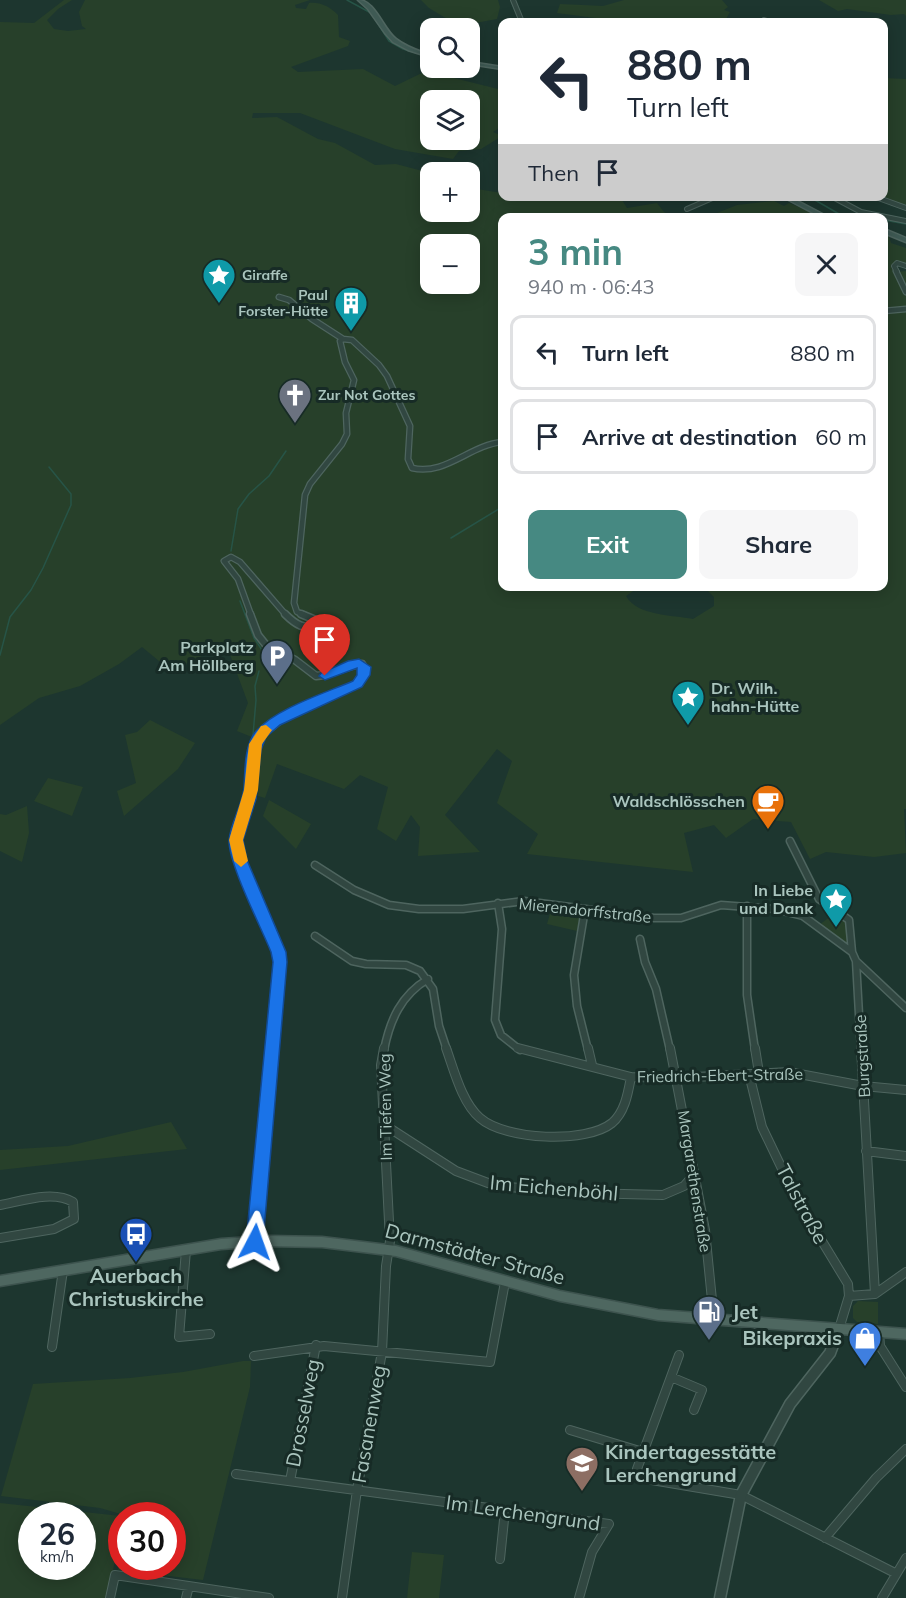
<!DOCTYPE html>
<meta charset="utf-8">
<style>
:root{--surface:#fff;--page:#f6f6f7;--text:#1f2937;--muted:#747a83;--line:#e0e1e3;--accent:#468982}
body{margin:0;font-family:Mulish,sans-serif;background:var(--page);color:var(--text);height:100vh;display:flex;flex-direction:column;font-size:22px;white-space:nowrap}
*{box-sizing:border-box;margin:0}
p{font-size:20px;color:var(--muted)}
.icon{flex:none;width:33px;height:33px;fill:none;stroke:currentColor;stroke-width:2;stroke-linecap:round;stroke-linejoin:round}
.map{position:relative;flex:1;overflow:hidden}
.side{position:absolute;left:498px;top:213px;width:390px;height:378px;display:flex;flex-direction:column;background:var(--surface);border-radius:12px;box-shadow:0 3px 15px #0003}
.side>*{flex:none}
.guide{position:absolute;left:498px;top:18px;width:390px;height:183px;border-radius:12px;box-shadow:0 3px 15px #0003;background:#fff;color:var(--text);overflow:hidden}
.fabs{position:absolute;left:420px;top:18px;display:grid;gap:12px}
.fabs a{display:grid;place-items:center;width:60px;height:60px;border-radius:12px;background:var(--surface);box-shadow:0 3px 15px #0003;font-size:30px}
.speed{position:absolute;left:18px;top:1502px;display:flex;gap:12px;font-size:30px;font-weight:700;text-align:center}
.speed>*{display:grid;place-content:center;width:78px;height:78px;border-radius:50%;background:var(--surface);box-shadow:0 3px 15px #0003;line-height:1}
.speed small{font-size:15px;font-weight:400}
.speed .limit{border:9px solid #d22;background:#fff;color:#111}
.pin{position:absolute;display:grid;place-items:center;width:51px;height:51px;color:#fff;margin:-62px -26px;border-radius:50% 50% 50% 0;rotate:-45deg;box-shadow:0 0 6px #0007}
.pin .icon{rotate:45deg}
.me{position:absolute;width:66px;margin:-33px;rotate:4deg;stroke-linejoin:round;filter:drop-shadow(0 0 4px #0008)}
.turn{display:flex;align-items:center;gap:21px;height:126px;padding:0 30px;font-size:27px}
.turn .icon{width:78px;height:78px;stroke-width:2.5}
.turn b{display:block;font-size:42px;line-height:51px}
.then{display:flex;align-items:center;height:57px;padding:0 30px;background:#0003;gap:12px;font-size:22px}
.round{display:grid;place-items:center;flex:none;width:63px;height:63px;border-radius:12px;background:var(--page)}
.headline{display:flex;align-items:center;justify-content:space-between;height:102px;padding:0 30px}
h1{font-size:36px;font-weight:700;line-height:45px;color:var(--accent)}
.cta{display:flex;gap:12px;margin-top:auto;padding:12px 30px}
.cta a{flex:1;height:69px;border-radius:12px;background:var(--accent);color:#fff;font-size:24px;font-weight:700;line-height:69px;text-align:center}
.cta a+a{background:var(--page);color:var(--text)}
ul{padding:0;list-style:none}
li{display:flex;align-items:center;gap:18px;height:75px;margin:0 12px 9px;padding:0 18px;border:3px solid var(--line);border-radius:12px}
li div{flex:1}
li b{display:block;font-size:22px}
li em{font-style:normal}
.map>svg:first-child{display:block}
.green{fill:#27402a;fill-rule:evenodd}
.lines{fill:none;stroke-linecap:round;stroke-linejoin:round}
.stream{stroke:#275447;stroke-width:1.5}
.minor-far3-casing{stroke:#4e655f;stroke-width:6}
.minor-far2-casing{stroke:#4e655f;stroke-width:7}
.minor-far1-casing{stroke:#4e655f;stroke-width:9}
.minor-casing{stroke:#4e655f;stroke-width:10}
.tertiary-casing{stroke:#4e655f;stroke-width:13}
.secondary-casing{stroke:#4e655f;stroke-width:3}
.primary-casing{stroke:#3d534e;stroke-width:3}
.minor-far3{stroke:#314741;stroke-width:4}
.minor-far2{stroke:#314741;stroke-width:4.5}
.minor-far1{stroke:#314741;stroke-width:6}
.minor{stroke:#314741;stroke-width:8}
.tertiary{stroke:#314741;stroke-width:10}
.secondary{fill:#3f5a54;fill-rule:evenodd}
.primary{fill:#4e6760;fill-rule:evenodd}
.route{fill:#1a73e8;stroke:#114b97;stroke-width:1.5}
.slow{fill:#f59e0b}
.labels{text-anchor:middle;stroke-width:6;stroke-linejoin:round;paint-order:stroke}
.far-poi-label{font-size:14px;font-weight:bold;fill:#aac5be;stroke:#172b26;text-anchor:start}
.poi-label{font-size:16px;font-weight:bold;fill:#aac5be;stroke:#172b26;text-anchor:end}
.street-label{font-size:16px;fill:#aac5be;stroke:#172b26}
.near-street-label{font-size:20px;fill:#aac5be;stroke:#172b26}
.near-poi-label{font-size:20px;font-weight:bold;fill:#aac5be;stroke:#172b26;text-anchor:start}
</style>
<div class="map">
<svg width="906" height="1598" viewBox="0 0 906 1598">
<rect width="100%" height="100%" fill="#1d362f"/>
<path class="green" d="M64,0H72L58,9L47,20L54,29L68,31L86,29L82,26L79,12L85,0H310L295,5L296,8L306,9L309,3C321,2 330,7 338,15L339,37L350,41L348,46L291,67L298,72L363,69L395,86L426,71L498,89L502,86V126L493,132L502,136L481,149L459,151L453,159L395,149L300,113H253L252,118L277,117L318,139L335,143L375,165L396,164L430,173V212H470V178L477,189L502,193V196L520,197L544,201L548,197H620L627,208L657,203L664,212L673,217L502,218V586L639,587L626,596C637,616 673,615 693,619L714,606V597L704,587L884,586V234L889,236L891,243L906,248V264L897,262L892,265L896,272L906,271V809H904L906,853L874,857L826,852L810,859L791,822L753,819L726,838L714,825L684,833L693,872L527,854L538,834L497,803L512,761L497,749L445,815L480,852L418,856L420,827L411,815L396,841L377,829L388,787L360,775L344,789L277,764L265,798L258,796L259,740L237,731L248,703L229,652L212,648L199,658L176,668L159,661L142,647L119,664L80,686L39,698L0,725V22L34,23ZM430,100H470V140H430ZM430,244H470V284H430Z
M421,0H498L500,7L497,19L459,26L429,8Z
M624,0H722L728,7L724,10L730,12L726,19L730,22H598L603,19L557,13L560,4L603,6Z
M819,0H906V16L904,14L891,15L847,9L838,11Z
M884,78L906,79V205L875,197L884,196Z
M774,201L784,206L789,203L823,217L716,218L712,215L737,205Z
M150,720L195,743L178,769L124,816L117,791L136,783L125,735L137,732Z
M48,778L83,787L72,816L34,801Z
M269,800L311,824L296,849L263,816Z
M27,806L29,833L22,862L0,851V814L6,815Z
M552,907L578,913L580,916L577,931L547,924Z
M835,913L846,921L848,941L844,944L819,925Z
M171,1122L187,1149L0,1170V1150L68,1146Z
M858,1301L878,1302V1324L857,1322L853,1318V1306Z
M243,1361H251L250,1387L203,1580L118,1570L121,1554L122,1566H172V1515H124L100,1508L1,1496L33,1384L130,1378L183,1372Z
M0,1503L121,1516V1533L107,1598H0ZM32,1515H82V1566H32Z
M412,1552L444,1555L439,1598H407Z"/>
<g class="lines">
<path class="stream" d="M347,0L371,13L389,41L403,49L430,57
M447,68L470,73L474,66
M808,196L846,218
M884,220L906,224
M451,538L502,507
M231,551L238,509L249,494L269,476L286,451
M240,601L254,638L264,653L263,664
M0,655L10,617L31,590L43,568L71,505V494L49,467
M253,735L256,700L255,686L259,671"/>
<defs>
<path id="minor-far3" d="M513,0L522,22
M764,20L770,22
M831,196L861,212L906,221
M873,196L906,208
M687,209L717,196
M897,272L894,266L897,263L906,266"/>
<path id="minor-far2" d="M896,271L906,292
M279,297L289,300L312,319L343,339L352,340L379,365L387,376L410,426L408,459L412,468C445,476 470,445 502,442
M884,311L906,309
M251,615L238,579L224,561L231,557L240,562L286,615
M305,615L297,612L294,603L305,495L310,484L342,444L347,434L346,413L354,380L345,362L340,341L343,339"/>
<path id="minor-far1" d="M250,614L258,635L266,645L295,660L316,676C333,675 345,665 362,664L365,670L358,684L283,718L261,735L254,750L249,799L236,840L240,860L280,957L272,1050
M285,614C295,624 305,631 319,625L318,621L301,614
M790,841L819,899L849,920L852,952L856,961L861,1050
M315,865L354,890L389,905L419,909H463L524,901L654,918H681L721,905L774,909L803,916L852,952
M498,903L502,929L495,1020L501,1035L520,1050
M747,906V995L755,1050
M585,909L574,975L577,1006L588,1050
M315,936L352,961L366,964L406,965L420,971L433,989L439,1026L447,1050
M640,939L645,962L656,989L670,1050
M856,961L906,1008
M384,1050C390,1020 401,995 428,979"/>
<path id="minor" d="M446,1048C454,1070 462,1103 480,1118C505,1140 586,1144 612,1123C625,1112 628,1093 631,1077
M518,1048L631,1077L677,1078L789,1072L863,1086L906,1090
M588,1048L592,1065
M670,1048L705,1230L714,1320
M755,1048L759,1073
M861,1048L875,1294
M749,1074L762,1127L797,1200L848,1284L849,1296L839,1329
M385,1129H391L456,1171L488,1183L508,1187L584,1193L663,1195L684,1186L692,1177H696
M866,1151L906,1156
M0,1205C22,1201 53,1190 73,1202L74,1219L54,1229L0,1238
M255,1242L272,1048
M186,1250L179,1337L210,1334
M849,1296L875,1294L906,1272
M879,1332L880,1346L906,1387
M52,1347L63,1270
M679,1355L637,1469L640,1478L741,1495L895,1573
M254,1356L324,1346L490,1362L505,1282
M671,1377L702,1390L694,1410
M570,1430L643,1452
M236,1474L609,1524L592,1552L579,1598
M290,1481L316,1345
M825,1538L876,1478L906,1449
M500,1559L505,1510
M110,1598L115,1575L269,1598
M186,1598L189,1586
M342,1598L357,1490L382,1352L386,1266L390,1241L381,1065L384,1048
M882,1598L906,1558"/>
<path id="tertiary" d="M720,1598L741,1495L790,1404L830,1353L839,1329"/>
<path id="secondary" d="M358,0C375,0 383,29 396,39C406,47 419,51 430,55V57L408,50L393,42L385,33L368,9Z
M470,62L502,67V69L470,64Z
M781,196H788L830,218H823Z
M884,229L906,238V242L884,233Z"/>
<path id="primary" d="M269,1236L322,1237L396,1246L560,1291L658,1310L906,1329V1339L658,1320L560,1301L396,1256L322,1247L269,1246L221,1249L0,1286V1276L221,1239Z"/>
</defs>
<use href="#minor-far3" class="minor-far3-casing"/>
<use href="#minor-far2" class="minor-far2-casing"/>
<use href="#minor-far1" class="minor-far1-casing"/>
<use href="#minor" class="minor-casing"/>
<use href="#tertiary" class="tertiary-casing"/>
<use href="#secondary" class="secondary-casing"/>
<use href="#primary" class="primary-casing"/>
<use href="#minor-far3" class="minor-far3"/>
<use href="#minor-far2" class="minor-far2"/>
<use href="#minor-far1" class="minor-far1"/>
<use href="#minor" class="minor"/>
<use href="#tertiary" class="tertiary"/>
<use href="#secondary" class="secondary"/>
<use href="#primary" class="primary"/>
</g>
<path class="route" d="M359,659L371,667L370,675L362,687L280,725L266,737L261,750L256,799L243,840L247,860L286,952L287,962L263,1242L261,1247L255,1249L249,1247L246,1242L273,962L271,952C261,927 229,865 229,841C230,824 242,806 244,788C245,771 244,745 256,731C277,708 325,693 353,681L357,675V668L325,680L319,676L321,673L348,661Z"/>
<path class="slow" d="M266,725L272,730L262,744L258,790L243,840L248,861L241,867L234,861L229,840L244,790L249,744L261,726Z"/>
<defs>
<symbol id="sight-pin" viewBox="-11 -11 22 30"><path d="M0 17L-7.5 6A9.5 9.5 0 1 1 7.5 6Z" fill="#0f9aa8" stroke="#172b26"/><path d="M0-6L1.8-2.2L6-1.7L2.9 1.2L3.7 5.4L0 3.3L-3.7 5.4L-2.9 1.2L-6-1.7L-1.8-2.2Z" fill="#fff"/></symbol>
<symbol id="building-pin" viewBox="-11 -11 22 30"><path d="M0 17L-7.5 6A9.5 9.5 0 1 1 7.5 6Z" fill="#0f9aa8" stroke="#172b26"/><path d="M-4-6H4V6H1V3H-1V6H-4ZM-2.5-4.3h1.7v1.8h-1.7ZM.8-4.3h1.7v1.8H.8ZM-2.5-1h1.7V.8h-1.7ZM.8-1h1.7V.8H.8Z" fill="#fff"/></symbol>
<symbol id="church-pin" viewBox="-11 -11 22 30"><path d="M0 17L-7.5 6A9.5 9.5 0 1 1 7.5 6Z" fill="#6b7280" stroke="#172b26"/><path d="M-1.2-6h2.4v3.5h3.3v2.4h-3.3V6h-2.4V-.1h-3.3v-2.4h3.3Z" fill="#fff"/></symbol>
<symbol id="parking-pin" viewBox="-11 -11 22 30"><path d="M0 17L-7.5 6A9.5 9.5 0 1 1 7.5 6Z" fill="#5c6f8a" stroke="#172b26"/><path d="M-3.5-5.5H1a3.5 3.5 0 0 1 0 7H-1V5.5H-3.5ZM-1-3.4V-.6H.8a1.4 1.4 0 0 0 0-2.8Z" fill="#fff"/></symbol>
<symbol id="cafe-pin" viewBox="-11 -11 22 30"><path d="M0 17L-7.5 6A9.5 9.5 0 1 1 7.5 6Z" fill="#e8710a" stroke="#172b26"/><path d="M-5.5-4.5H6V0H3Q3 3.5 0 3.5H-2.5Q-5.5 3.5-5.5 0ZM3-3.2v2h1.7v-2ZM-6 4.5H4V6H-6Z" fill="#fff"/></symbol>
<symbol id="bus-pin" viewBox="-11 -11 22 30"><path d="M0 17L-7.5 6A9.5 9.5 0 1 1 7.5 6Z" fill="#1a4fb4" stroke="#172b26"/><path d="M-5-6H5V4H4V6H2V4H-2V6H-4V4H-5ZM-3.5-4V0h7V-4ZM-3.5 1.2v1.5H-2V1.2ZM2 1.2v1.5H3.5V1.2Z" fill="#fff"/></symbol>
<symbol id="fuel-pin" viewBox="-11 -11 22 30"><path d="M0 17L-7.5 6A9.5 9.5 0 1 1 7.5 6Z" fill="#5c6f8a" stroke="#172b26"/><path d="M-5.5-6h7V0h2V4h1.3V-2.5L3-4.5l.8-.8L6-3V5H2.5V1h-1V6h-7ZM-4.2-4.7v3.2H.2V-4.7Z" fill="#fff"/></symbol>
<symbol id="shop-pin" viewBox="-11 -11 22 30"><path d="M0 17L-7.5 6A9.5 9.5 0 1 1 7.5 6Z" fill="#3f7fe0" stroke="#172b26"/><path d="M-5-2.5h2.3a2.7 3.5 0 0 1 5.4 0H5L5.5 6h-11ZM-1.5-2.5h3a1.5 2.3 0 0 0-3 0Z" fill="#fff"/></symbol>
<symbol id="school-pin" viewBox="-11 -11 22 30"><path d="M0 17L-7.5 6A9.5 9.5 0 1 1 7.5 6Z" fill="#8d6e63" stroke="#172b26"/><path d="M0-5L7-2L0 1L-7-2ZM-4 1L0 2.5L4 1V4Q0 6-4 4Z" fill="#fff"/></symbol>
</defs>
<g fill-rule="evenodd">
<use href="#sight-pin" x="200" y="256" width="38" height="52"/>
<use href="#building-pin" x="332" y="284" width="38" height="52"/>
<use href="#church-pin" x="276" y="376" width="38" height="52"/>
<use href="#parking-pin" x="258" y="637" width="38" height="52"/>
<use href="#sight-pin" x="669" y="678" width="38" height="52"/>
<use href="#cafe-pin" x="749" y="782" width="38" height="52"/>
<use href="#sight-pin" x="817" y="880" width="38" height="52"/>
<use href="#bus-pin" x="117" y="1215" width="38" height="52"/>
<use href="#fuel-pin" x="690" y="1293" width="38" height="52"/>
<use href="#shop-pin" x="846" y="1319" width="38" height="52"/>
<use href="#school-pin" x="563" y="1444" width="38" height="52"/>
</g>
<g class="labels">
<g class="far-poi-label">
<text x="242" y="280">Giraffe</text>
<text x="328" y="300" text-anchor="end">Paul<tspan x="328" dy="16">Forster-Hütte</tspan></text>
<text x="318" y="400">Zur Not Gottes</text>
</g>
<g class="poi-label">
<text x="254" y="653">Parkplatz<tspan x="254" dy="18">Am Höllberg</tspan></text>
<text x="711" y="694" text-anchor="start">Dr. Wilh.<tspan x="711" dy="18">hahn-Hütte</tspan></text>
<text x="745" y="807">Waldschlösschen</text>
<text x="813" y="896">In Liebe<tspan x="813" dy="18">und Dank</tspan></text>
</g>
<g class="street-label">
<text transform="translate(585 910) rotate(6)" y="6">Mierendorffstraße</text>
<text transform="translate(862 1056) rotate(-93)" y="6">Burgstraße</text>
<text transform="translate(720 1075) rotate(-1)" y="6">Friedrich-Ebert-Straße</text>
<text transform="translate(385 1107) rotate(-91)" y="6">Im Tiefen Weg</text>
<text transform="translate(695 1181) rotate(81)" y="6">Margarethenstraße</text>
</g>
<g class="near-street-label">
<text transform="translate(554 1188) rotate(5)" y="7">Im Eichenböhl</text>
<text transform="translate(802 1204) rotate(62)" y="7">Talstraße</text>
<text transform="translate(475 1254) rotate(15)" y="7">Darmstädter Straße</text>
<text transform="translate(303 1413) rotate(-79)" y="7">Drosselweg</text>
<text transform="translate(369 1424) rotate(-80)" y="7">Fasanenweg</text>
<text transform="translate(523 1513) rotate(8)" y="7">Im Lerchengrund</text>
</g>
<g class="near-poi-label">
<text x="136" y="1283" text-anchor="middle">Auerbach<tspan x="136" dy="23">Christuskirche</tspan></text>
<text x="732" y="1319">Jet</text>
<text x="842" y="1345" text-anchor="end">Bikepraxis</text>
<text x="605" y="1459">Kindertagesstätte<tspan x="605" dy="23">Lerchengrund</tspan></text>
</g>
</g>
</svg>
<div class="fabs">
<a><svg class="icon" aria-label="search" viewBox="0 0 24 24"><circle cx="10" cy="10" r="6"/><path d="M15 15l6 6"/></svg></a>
<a><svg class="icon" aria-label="layers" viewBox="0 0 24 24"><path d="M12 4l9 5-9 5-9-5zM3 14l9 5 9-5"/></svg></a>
<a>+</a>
<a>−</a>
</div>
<div class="speed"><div>26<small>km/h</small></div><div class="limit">30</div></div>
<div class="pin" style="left:325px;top:676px;background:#d93025"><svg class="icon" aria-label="arrive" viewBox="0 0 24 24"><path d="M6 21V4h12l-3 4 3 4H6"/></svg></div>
<svg class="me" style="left:255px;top:1242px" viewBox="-20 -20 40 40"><path d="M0-17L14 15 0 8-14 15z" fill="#1a73e8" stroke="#fff" stroke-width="4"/></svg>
<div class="guide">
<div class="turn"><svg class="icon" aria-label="left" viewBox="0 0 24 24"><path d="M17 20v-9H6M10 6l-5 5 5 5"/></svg><div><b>880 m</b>Turn left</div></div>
<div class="then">Then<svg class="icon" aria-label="arrive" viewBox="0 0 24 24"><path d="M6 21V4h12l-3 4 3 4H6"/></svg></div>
</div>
<section class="side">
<div class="headline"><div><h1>3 min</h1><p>940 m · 06:43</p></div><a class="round"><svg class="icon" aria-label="close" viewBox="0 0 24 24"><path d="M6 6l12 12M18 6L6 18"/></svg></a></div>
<ul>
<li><svg class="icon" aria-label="left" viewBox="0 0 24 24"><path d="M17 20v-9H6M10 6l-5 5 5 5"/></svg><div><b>Turn left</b></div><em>880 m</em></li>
<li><svg class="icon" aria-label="arrive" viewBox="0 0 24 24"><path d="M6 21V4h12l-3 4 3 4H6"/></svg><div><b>Arrive at destination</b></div><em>60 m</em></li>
</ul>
<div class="cta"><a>Exit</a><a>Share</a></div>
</section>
</div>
